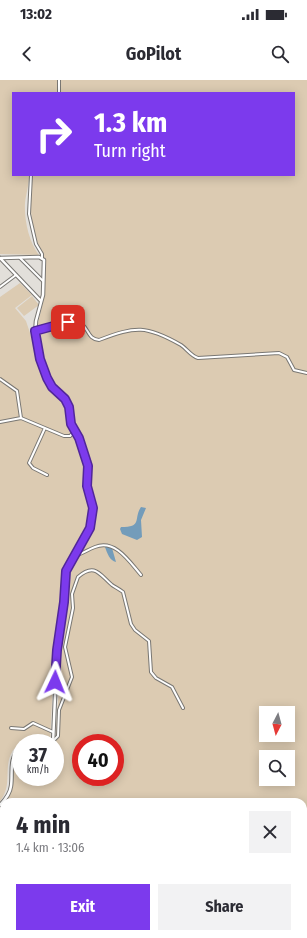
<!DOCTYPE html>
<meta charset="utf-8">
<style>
:root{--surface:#fff;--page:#f2f2f3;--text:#2b2b33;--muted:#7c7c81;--accent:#7c3aed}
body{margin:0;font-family:"Fira Sans Condensed",sans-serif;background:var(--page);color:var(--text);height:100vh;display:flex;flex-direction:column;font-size:15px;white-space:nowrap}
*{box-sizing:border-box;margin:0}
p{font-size:13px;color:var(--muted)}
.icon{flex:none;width:22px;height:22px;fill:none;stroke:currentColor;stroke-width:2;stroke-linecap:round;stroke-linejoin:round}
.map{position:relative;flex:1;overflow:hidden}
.side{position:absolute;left:0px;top:718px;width:307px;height:140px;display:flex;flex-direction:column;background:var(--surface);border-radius:12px 12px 0 0;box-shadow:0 2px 10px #0003}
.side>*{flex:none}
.banner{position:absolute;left:12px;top:12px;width:283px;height:84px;border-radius:0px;box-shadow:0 2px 10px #0003;background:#7c3aed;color:#fff;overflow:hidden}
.needle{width:26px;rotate:186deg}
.tools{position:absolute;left:259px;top:626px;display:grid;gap:8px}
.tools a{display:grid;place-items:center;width:36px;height:36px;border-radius:0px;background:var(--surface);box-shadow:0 2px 10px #0003;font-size:20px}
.speed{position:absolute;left:12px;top:654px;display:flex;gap:8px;font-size:20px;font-weight:700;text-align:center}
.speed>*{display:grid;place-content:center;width:52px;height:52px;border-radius:50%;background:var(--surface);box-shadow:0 2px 10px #0003;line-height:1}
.speed small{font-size:10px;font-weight:400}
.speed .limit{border:6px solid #d22;background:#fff;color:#111}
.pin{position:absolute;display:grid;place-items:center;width:34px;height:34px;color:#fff;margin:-17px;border-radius:8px;box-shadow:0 2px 6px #0006}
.me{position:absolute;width:44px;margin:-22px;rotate:2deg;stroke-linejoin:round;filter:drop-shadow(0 0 3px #0008)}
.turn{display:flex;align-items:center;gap:14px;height:84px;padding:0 16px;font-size:18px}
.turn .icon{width:52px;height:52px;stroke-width:2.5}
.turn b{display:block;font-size:28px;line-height:34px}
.round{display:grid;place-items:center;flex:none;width:42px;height:42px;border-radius:0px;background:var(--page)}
.summary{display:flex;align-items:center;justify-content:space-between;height:68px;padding:0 16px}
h1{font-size:24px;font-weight:700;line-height:30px}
.action{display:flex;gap:8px;margin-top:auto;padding:8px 16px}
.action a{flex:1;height:46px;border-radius:0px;background:var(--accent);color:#fff;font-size:16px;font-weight:700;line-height:46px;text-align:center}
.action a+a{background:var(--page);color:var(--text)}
.status{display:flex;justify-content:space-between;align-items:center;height:28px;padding:0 20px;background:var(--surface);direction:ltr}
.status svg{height:11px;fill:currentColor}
header{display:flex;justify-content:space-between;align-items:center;height:52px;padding:0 16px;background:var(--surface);font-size:18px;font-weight:700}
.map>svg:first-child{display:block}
.green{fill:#dccbb2;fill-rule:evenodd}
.water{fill:#739cba}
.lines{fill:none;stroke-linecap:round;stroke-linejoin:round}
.minor-casing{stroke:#797773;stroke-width:4}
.tertiary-casing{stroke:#797773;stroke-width:4.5}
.minor{stroke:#fff;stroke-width:2}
.tertiary{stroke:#fff;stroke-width:2.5}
.route-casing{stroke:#51269a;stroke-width:10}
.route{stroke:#7c3aed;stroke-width:7}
</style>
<div class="status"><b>13:02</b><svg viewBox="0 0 49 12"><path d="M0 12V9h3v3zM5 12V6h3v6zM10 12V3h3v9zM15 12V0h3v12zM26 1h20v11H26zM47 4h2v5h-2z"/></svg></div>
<header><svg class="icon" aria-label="back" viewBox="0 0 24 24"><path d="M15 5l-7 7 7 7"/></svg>GoPilot<svg class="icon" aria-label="search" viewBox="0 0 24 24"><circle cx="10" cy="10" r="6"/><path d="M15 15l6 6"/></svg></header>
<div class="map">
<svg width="307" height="858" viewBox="0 0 307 858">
<rect width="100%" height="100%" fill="#e2dfda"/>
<path class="green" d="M0,0H57V13H13V95H29C29,105 26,114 25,123C24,140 29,162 39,175L0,174Z
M61,0H307V858H16L12,854H303V722H6C17,705 7,681 21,670V697H55V667L62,560L69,491L92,449L96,435L89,405V384L81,356L74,347L70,323L52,302L39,268L37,248L43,222L46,181L38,166L32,142L30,122L33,95H294V13H61ZM266,633H288V655H266ZM81,663H115V697H81ZM266,677H288V699H266Z
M20,203L32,215L15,228L26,241L46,301L65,322L69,346L76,361L83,381L85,409L91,425L89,443L62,491L61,526L54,579L50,663H21C19,666 14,668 12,672C3,688 13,706 0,721V217Z
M32,216L39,225L24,236L17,228Z
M4,725V824L0,815V729Z"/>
<path class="water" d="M141,427L146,428L141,440L142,457L137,460L122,454L120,449L121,447C143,447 133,439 141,427Z
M108,466L112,468L116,482C110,481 107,473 105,467Z"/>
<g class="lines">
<defs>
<path id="minor" d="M59,13V0
M31,95L29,134L36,164L42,174V178
M20,178L43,201
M0,207L16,195
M36,250C44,247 75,238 82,244C89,250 88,259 99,260C136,246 146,245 181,265C187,269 191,276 198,278L279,273L287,277L294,290L307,293
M0,299L17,311L21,338
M0,342L21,338L64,356H70L75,351
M45,348L29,383L33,388L47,395
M74,476C82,474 87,470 95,467C115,459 129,481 141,495
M11,648L24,649L33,643L53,652
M54,660L58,656L59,630L72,597L65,567L73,528L72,514L78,497C95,482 100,495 112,505C115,507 119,509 123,512L131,544L135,550L149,561L151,592L156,598L172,607L183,628
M303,813L307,818
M10,854L14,858
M132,854L135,858
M100,858L108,854"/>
<path id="tertiary" d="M0,178L41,221
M1,178L39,177L44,180L43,215L36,241L35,255L47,298L68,323L71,344L79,357L87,382L89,389L87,406L93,428L90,448L66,491L64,522L57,570L53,663
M0,725C5,720 10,714 11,706C13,693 8,677 21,668
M0,819L4,827
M0,847L4,849"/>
</defs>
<use href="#minor" class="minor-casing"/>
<use href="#tertiary" class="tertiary-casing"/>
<use href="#minor" class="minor"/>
<use href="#tertiary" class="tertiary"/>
</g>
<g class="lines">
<defs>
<path id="route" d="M55,602L57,570L64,522L66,491L90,448L93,428L87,406L88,386L79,358L71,344L69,327L65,319L52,307L47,298L40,279L35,251L68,242"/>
</defs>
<use href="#route" class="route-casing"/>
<use href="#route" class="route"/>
</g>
</svg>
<div class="tools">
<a><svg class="needle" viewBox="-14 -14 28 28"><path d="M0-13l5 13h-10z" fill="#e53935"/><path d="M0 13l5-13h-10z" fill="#7c7c81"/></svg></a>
<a><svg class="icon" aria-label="search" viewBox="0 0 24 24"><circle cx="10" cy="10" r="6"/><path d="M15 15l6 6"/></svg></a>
</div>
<div class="speed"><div>37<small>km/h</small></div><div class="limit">40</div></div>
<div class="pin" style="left:68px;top:242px;background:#d93025"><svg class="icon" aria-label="arrive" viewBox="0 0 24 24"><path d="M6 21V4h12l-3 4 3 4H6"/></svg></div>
<svg class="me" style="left:55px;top:602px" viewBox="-20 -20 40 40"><path d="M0-17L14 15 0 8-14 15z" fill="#7c3aed" stroke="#fff" stroke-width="4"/></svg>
<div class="banner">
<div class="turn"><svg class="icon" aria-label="right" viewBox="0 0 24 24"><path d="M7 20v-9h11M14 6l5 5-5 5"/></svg><div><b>1.3 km</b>Turn right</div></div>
</div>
<section class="side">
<div class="summary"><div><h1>4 min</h1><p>1.4 km · 13:06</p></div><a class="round"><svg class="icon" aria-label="close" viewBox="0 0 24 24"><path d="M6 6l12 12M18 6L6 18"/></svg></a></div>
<div class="action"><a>Exit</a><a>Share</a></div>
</section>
</div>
